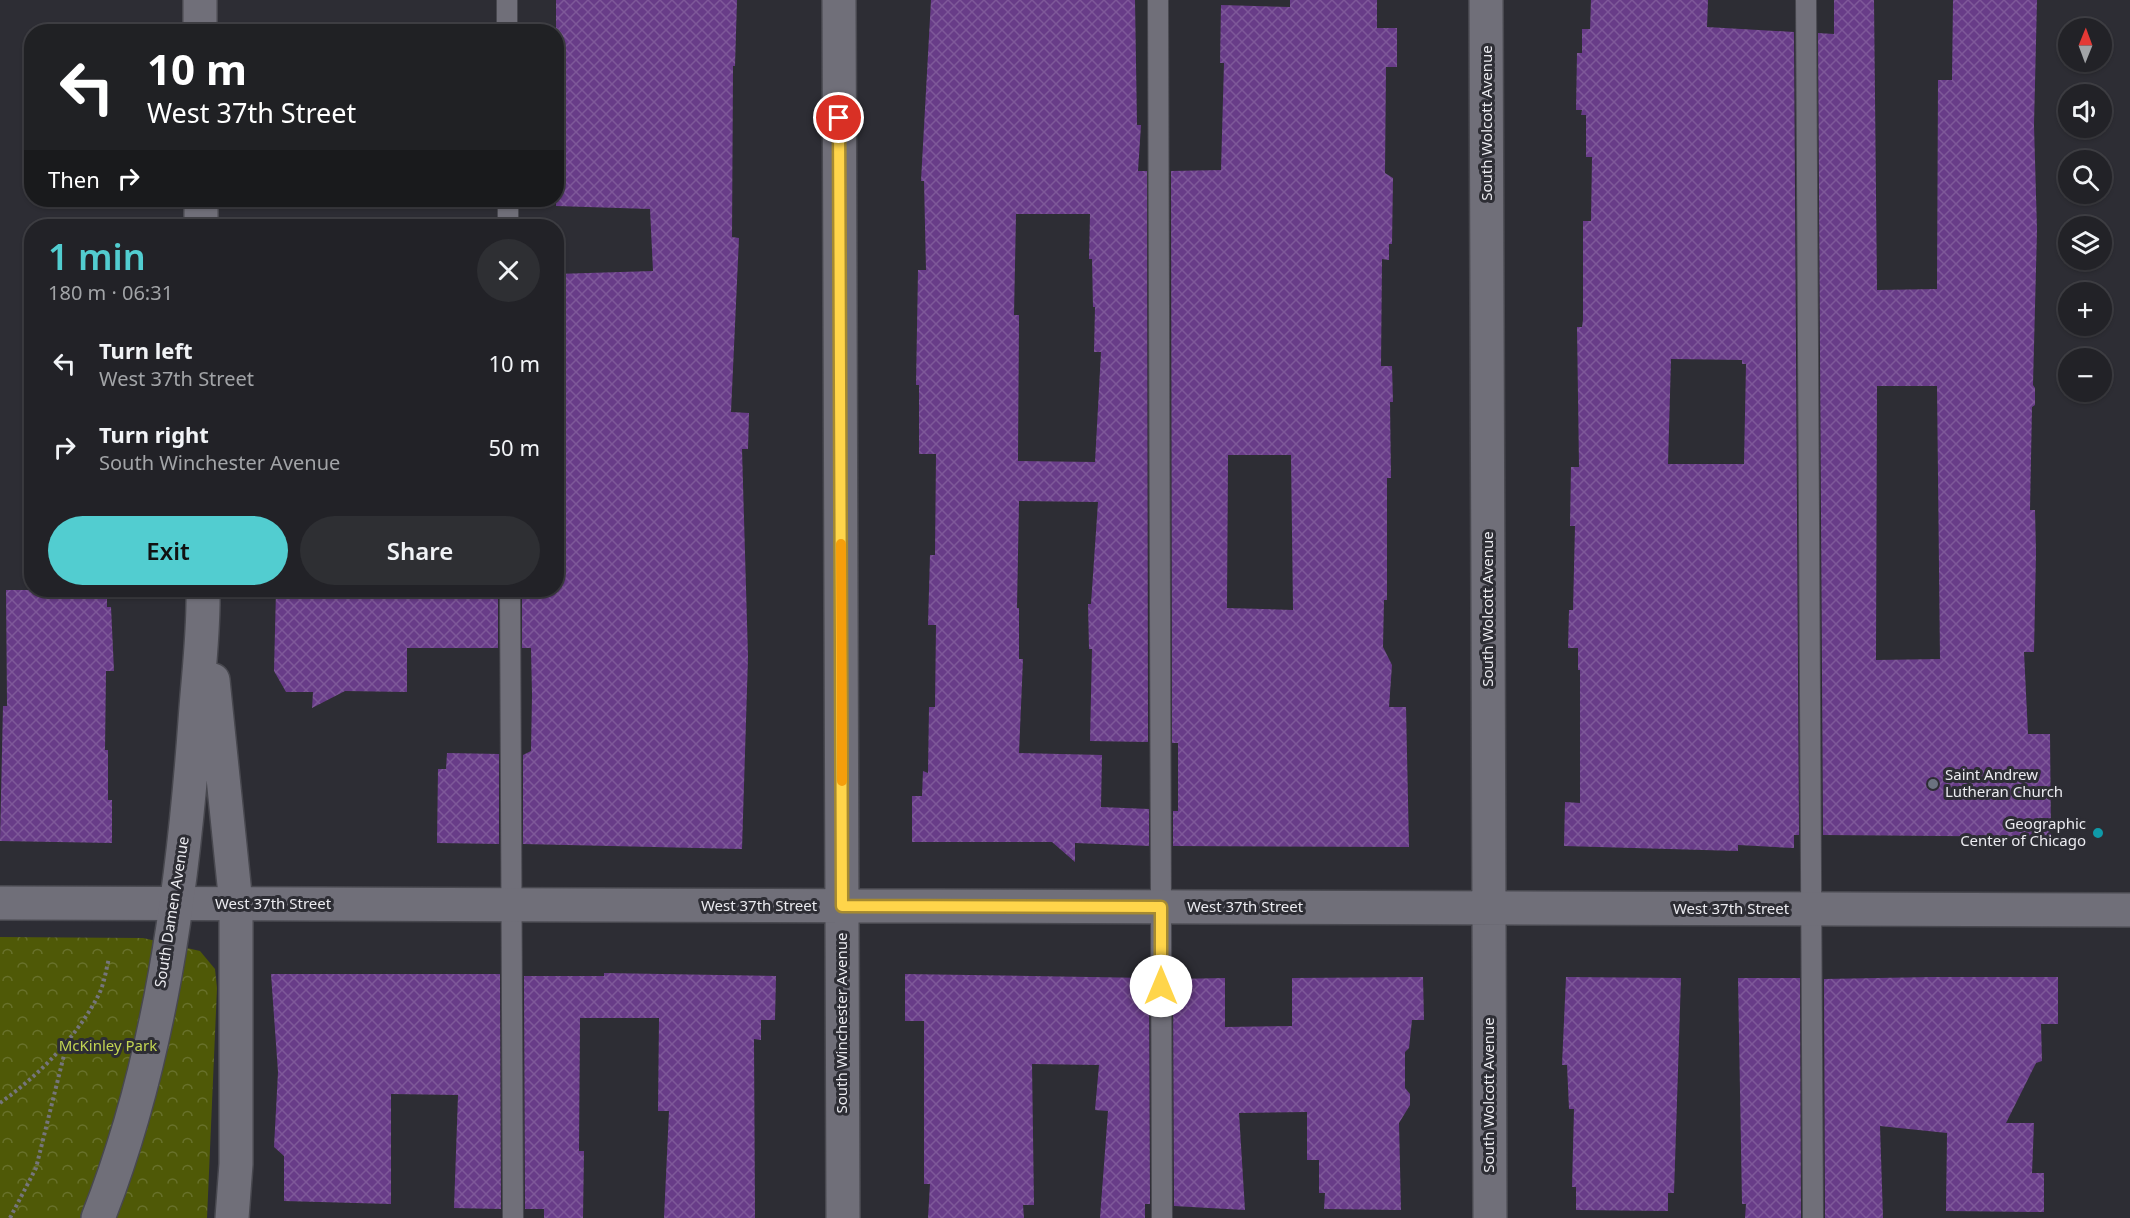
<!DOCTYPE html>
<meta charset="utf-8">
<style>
:root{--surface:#222227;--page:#2e2f33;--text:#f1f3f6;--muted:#a2a4a7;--line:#3f3f44;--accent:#52cdd0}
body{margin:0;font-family:"Noto Sans",sans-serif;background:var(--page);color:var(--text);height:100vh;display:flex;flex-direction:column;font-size:22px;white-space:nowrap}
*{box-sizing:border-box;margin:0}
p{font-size:20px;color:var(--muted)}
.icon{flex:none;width:33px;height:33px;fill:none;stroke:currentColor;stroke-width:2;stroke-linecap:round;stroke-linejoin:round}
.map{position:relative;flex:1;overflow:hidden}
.details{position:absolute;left:24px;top:219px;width:540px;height:378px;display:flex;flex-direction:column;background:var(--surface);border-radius:24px;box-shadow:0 2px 4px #0004,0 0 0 2px var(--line)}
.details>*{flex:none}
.hud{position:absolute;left:24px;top:24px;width:540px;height:183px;border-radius:24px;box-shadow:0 2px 4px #0004,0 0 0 2px var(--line);background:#202124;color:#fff;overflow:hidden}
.needle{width:39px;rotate:1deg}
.fabs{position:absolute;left:2058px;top:18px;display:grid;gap:12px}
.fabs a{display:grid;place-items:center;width:54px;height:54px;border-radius:50%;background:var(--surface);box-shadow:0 2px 4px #0004,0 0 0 2px var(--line);font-size:30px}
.pin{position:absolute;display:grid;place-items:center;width:51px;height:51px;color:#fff;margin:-26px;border:3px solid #fff;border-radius:50%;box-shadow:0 2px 6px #0007}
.me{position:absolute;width:66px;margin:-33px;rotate:0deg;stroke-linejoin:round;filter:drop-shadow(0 0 4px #0008)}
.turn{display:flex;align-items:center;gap:21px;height:126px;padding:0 24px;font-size:27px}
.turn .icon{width:78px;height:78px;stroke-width:2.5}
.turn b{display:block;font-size:42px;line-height:51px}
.then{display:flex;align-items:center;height:57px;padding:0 24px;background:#0003;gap:12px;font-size:22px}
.round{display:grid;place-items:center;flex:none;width:63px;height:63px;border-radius:32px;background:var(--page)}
.overview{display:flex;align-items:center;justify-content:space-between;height:102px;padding:0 24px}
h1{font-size:36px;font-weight:600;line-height:45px;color:var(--accent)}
.cta{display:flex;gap:12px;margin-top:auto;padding:12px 24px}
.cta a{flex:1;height:69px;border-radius:36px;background:var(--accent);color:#111;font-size:24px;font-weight:600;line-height:69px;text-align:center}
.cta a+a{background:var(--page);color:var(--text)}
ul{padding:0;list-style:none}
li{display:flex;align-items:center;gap:18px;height:84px;padding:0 24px}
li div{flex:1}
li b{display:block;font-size:22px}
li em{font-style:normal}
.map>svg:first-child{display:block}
.park{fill:url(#park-crowns)}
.building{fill:url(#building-cross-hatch);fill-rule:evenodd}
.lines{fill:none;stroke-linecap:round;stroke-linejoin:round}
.service-casing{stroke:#48484f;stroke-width:22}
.minor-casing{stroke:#48484f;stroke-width:36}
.secondary-casing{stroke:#48484f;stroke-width:36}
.path{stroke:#75757b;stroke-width:4;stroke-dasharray:3 3;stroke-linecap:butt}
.service{stroke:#706f79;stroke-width:20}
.minor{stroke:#706f79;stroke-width:33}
.secondary{stroke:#706f79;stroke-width:33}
.route-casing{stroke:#a68a30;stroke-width:15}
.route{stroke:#ffd54a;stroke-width:10}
.slow{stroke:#f59e0b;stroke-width:10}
.worship-dot{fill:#6b7280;stroke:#2d2d34;stroke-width:2}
.culture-dot{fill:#0f9aa8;stroke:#2d2d34;stroke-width:2}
.labels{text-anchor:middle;stroke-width:6;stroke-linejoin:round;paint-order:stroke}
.street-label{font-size:15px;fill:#ebebf0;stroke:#2d2d34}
.poi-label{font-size:15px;fill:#ebebf0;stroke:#2d2d34;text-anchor:start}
.park-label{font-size:15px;fill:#c3d652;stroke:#2d2d34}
</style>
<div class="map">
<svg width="2130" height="1218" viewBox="0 0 2130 1218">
<defs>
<pattern id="park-crowns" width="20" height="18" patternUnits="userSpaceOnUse" patternTransform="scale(1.5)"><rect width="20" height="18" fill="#4f5907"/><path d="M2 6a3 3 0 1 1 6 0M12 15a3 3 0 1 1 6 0" fill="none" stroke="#68712b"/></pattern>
<pattern id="building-cross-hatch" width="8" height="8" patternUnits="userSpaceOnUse" patternTransform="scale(1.5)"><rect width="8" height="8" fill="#683c88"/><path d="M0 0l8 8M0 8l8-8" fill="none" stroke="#7e5899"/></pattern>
</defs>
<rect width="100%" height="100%" fill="#2d2d34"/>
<path class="park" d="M0,937L143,938L200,951L215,969L217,988L207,1218H0Z"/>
<path class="building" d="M556,0H737L735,66H733L732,237L739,238L731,412L749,413L748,449H742L748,657L742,849L523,844V755L531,751L532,695L531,648H522V590H556V274L653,271L650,209L556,206Z
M931,0H1135L1137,125H1141L1138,171H1147L1148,742L1090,741L1092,649H1089L1088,604H1091L1098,502L1019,501L1017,608H1019V659H1023L1019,753L1102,755L1101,807L1149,809V846L1075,843V862L1052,842H912V796H922L923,771L928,773L929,707H935L936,625H928L930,555H935L936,454H919V385H916L918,270H926L924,181H921ZM1016,214H1090L1089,259H1092L1093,307H1095L1094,352H1101L1095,462L1018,461L1019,315H1014Z
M1290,0H1377V28H1397V67H1386L1385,173L1393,178L1392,244H1389V260L1382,259L1381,366H1392L1393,402H1390L1391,478H1387V600H1384L1383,647L1392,665L1389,707H1406L1409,847L1173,846V811H1178V743H1172L1171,171L1221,170L1224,63H1220L1221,5L1290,7ZM1228,455H1291L1293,610L1227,608Z
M1591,0H1708L1707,27L1794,32L1799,835H1794V848L1738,845V851L1564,846L1565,802L1580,803V670H1578V648H1568L1569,610H1573L1575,526H1570L1571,467H1579L1577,327H1582L1583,320V221H1591L1592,157H1586V115H1581L1582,110H1576L1577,53H1582V29H1590ZM1671,359L1742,360V364H1746L1744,464H1668Z
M1834,0H1874L1877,290L1937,289L1938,80H1952L1953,0H2037L2034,125L2037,230L2033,385L2035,388V405L2032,407L2030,510H2035L2036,552L2034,652H2024L2028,734H2050L2051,837L1823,835L1818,33L1834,34ZM1877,386H1937L1940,659L1876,660Z
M6,590H107V607H111L114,671H106L105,750H108V800H112V843L0,841L3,706H7Z
M276,590H498V648H407V692L345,691L312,708L313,692H286L274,671Z
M447,753L499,754V844L437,843L438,769H446Z
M604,973L776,976L775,1020H761V1040L754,1039L755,1218H664L669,1111H658L659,1018H580L579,1151H584L583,1218H544V1209H525L524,976H604Z
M271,974H500L501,1209L454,1208L458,1095L391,1094V1204L284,1201V1156L274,1147L278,1072Z
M905,974L1149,978L1150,1204H1145V1218H1100L1108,1111L1095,1110L1099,1065L1032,1064L1034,1205H1023L1024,1218H928L930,1184H924V1021H905Z
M1423,977L1424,1020H1412L1409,1048L1405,1052V1088L1410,1094V1105L1399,1123L1401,1210L1324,1209L1325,1193H1319V1160H1307V1112L1239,1113L1245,1210L1174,1206L1173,979L1225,978V1027L1292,1026V978Z
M1566,977L1681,978L1674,1193H1668V1211L1576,1210V1187H1572L1574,1109H1569L1567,1065H1562Z
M1931,977H2058V1024H2041L2042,1061L2036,1063L2006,1123H2034L2032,1173H2044V1212L1946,1211L1947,1133L1880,1126L1883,1218H1825L1824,979Z
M1738,978H1800L1801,1218H1745L1746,1204H1742Z"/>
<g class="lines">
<defs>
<path id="service" d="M507,0V32
M1158,0L1162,1218
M1806,0L1813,1218
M508,200V226
M510,590L513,1218"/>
<path id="minor" d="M839,0L843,1218
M1486,0L1490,1218
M0,903L2130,910"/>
<path id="secondary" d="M200,0V32
M201,200V226
M213,680L236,904V1164L232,1218
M98,1218C160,1062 183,888 195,721C198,677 204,633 203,590"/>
</defs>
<use href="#service" class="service-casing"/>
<use href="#minor" class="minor-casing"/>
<use href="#secondary" class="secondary-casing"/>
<path class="path" d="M0,1103C39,1075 74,1040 97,998C104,986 106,970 109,958
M10,1218L36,1168L68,1039"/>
<use href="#service" class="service"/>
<use href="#minor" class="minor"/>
<use href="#secondary" class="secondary"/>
</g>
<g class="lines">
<defs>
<path id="route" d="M839,118L842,906L1161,907V986"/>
</defs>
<use href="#route" class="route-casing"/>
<use href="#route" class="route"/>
<path class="slow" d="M841,544L842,781"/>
</g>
<circle class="worship-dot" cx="1933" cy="784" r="6"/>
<circle class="culture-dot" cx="2098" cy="833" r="6"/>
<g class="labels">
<g class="street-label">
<text transform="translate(1487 123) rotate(-90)" y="5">South Wolcott Avenue</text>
<text transform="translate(1488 609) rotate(-90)" y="5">South Wolcott Avenue</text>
<text x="273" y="909">West 37th Street</text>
<text x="759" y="911">West 37th Street</text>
<text x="1245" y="912">West 37th Street</text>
<text x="1731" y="914">West 37th Street</text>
<text transform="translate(172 912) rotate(-81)" y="5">South Damen Avenue</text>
<text transform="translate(842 1023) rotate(-90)" y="5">South Winchester Avenue</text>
<text transform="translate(1489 1095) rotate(-90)" y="5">South Wolcott Avenue</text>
</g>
<g class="poi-label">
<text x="1945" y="780">Saint Andrew<tspan x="1945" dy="17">Lutheran Church</tspan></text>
<text x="2086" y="829" text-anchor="end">Geographic<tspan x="2086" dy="17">Center of Chicago</tspan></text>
</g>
<g class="park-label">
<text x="108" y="1051">McKinley Park</text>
</g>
</g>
</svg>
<div class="fabs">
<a><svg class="needle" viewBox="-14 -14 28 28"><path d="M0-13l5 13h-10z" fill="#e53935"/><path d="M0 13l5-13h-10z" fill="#a2a4a7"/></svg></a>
<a><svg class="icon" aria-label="sound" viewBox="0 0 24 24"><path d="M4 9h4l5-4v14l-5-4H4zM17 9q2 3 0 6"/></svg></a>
<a><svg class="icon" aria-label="search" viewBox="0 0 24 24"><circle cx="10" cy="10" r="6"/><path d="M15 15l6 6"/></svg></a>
<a><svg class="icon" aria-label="layers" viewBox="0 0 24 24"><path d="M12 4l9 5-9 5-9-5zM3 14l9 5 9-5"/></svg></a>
<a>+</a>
<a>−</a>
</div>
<div class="pin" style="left:839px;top:118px;background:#d93025"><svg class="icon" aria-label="arrive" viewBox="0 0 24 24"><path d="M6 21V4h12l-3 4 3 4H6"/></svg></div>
<svg class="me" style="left:1161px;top:986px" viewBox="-20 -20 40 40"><circle r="19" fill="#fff"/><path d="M0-13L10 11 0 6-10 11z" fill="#ffd54a"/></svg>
<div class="hud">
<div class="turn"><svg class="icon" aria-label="left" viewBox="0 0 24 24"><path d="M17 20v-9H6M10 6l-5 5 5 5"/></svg><div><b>10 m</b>West 37th Street</div></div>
<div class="then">Then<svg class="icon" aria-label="right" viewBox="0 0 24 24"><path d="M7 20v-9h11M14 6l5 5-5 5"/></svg></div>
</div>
<section class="details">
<div class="overview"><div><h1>1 min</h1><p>180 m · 06:31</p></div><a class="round"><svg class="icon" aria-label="close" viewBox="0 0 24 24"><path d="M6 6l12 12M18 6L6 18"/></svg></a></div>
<ul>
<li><svg class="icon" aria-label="left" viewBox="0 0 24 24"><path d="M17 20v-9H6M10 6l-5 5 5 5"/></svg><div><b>Turn left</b><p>West 37th Street</p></div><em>10 m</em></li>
<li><svg class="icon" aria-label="right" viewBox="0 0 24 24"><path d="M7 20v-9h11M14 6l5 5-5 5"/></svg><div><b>Turn right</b><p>South Winchester Avenue</p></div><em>50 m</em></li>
</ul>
<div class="cta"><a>Exit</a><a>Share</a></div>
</section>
</div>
